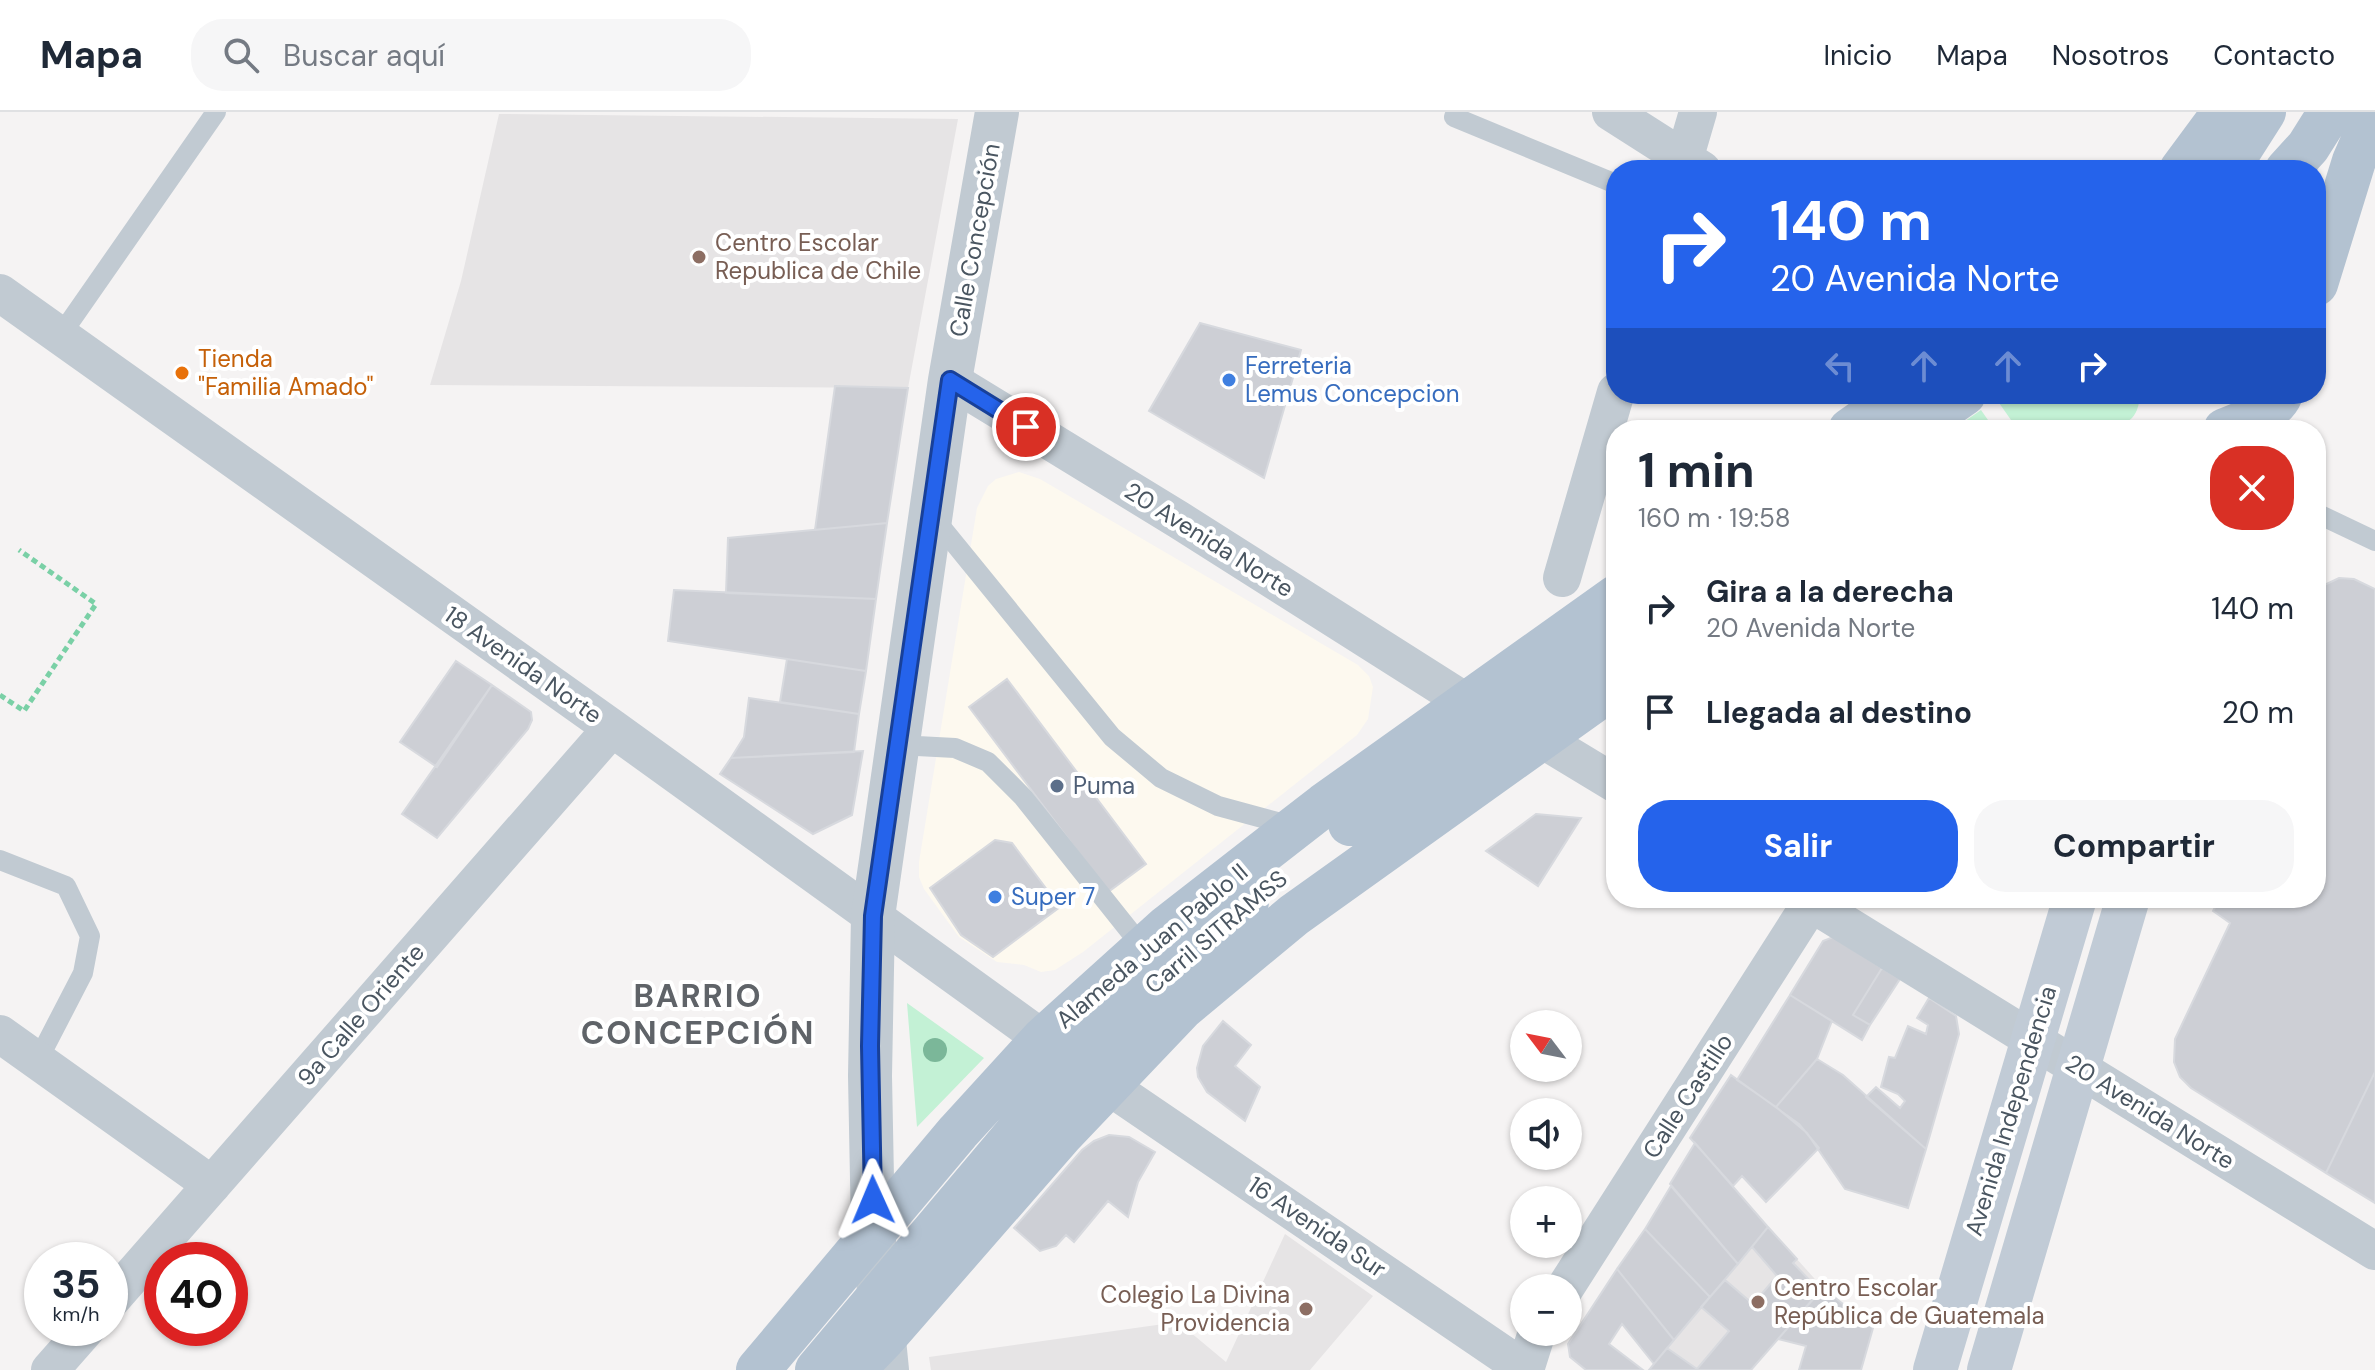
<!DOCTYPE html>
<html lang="es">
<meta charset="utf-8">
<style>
:root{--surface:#fff;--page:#f6f6f7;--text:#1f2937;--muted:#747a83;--line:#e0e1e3;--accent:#2563eb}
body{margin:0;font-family:"DM Sans",sans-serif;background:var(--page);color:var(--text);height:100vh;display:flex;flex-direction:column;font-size:30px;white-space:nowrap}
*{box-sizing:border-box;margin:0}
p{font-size:26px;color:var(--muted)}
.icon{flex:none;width:44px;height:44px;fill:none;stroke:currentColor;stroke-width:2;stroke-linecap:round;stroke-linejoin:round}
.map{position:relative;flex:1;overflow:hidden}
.side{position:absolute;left:1606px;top:308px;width:720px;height:488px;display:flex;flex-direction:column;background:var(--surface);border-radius:32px;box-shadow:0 2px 6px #0004}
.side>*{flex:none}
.hud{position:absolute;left:1606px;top:48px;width:720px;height:244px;border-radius:32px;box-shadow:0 2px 6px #0004;background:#2563eb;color:#fff;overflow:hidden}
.needle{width:52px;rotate:302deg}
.controls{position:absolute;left:1510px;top:898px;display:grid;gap:16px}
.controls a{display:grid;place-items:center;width:72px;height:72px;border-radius:50%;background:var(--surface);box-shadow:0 2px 6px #0004;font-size:40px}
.speed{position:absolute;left:24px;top:1130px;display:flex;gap:16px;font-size:40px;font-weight:700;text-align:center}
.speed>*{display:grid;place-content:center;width:104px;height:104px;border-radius:50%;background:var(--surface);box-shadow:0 2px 6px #0004;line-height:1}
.speed small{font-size:20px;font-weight:400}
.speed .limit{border:12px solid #d22;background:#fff;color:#111}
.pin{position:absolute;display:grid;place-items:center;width:68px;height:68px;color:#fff;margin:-34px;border:4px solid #fff;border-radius:50%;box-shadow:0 2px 8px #0007}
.me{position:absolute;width:88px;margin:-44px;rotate:359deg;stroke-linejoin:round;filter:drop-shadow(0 0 6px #0008)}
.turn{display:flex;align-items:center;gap:28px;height:168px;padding:0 32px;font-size:36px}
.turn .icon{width:104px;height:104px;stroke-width:2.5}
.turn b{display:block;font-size:56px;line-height:68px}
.lanes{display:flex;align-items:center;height:76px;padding:0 32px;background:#0003;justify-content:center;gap:40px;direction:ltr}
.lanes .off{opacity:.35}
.round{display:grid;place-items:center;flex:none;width:84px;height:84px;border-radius:32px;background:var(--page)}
.headline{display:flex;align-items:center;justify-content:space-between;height:136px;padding:0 32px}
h1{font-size:48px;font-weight:700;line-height:60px}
.action{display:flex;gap:16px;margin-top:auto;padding:16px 32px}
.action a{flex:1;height:92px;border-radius:32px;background:var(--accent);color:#fff;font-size:32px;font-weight:700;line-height:92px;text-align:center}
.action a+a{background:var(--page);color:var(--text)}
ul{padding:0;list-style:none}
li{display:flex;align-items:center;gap:24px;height:104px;padding:0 32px}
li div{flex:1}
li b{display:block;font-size:30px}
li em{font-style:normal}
header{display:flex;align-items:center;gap:48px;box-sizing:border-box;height:112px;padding:0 40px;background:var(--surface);border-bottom:2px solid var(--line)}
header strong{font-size:38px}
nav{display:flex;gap:44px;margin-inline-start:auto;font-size:28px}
.search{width:560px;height:72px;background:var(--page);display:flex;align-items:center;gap:20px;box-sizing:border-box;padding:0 28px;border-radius:32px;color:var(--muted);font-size:30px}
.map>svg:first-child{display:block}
.commercial{fill:#fdf9ef}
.education{fill:#e6e4e5}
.green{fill:#c3f1d5}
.building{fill:#cdcfd5;stroke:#d7d9de;stroke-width:2}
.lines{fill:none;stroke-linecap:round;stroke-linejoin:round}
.path{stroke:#7ad0a6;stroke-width:5;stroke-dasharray:6 4;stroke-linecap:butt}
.service{stroke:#c1cad2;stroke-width:20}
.minor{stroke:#c1cad2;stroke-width:38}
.tertiary{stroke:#c1cad2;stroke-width:44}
.secondary{stroke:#c1cbd6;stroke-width:44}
.primary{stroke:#b3c2d1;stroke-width:44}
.tree{fill:#7bb799}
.route-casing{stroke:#184099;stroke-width:20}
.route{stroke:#2563eb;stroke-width:14}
.education-dot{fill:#8d6e63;stroke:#fff;stroke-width:3}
.food-dot{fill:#e8710a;stroke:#fff;stroke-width:3}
.shop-dot{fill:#3f7fe0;stroke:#fff;stroke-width:3}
.service-dot{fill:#5c6f8a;stroke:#fff;stroke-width:3}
.labels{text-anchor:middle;stroke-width:8;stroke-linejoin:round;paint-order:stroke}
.street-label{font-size:24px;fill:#4a5661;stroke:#fff}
.education-label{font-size:24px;fill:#785e54;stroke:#fff;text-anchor:start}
.food-label{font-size:24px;fill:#c56008;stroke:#fff;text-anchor:start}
.shop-label{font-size:24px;fill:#366cbe;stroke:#fff;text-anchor:start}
.service-label{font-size:24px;fill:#4e5e75;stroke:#fff;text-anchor:start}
.district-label{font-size:32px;font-weight:bold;letter-spacing:2px;fill:#5f6368;stroke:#fff}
</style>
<header>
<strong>Mapa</strong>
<div class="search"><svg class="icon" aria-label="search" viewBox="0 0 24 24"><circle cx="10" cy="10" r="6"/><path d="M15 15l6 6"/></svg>Buscar aquí</div>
<nav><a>Inicio</a><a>Mapa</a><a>Nosotros</a><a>Contacto</a></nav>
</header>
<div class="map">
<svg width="2375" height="1258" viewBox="0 0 2375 1258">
<rect width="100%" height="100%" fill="#f5f3f3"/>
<path class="commercial" d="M1019,360L1040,367L1358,553L1369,564L1373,575L1368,607L1357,623L1083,840L1055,858L1041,860L1024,853L997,850L959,825L924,777L919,765V750L977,396L988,374L996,367Z"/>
<path class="education" d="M499,2L958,7L908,276L430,273L461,169Z
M1768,1115L1823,1176L1751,1258H1649Z
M1285,1122L1373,1184L1310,1258H931L929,1245L1178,1210L1226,1250Z"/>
<path class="green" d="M2006,282H2141C2139,290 2138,300 2132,306C2114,323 2043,318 2018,318L1997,288Z
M1981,298L1995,318H1952Z
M907,891L984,946L917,1015Z"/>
<path class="building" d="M1200,211L1301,238L1264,366L1149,299Z
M835,274L908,276L887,411L815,418Z
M887,411L876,487L726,481L728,426Z
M2339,466L2354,467L2375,477V960L2326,1061L2191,976L2180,965L2174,950L2175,927L2230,811L2213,799L2220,786H2316V477Z
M674,478L876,487L866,559L668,529Z
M787,547L866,559L859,602L780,590Z
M456,549L492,573L437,655L400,630Z
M1007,567L1146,752L1108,780L969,595Z
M492,573L531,600L532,608L528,617L437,726L402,702Z
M749,586L859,602L854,640L731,646L744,625Z
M863,639L852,703L813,722L720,662L731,646Z
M1536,702L1581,706L1538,774L1486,739Z
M995,728L1012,731L1060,795L993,845L961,823L930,776Z
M1833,825L1882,856L1853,903L1870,913L1862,928L1790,883L1823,829Z
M1882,856L1900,867L1870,913L1853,903Z
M1790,883L1832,909L1817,947L1776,995L1737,968Z
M1929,886L1956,904L1959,922L1926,1037L1866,985L1876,975L1900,996L1905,989L1898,982L1881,975L1889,945L1895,946L1908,914L1926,922L1928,913L1917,906Z
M1223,909L1251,933L1235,954L1260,975L1245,1009L1207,980L1198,965L1197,956L1203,934Z
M1817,947L1843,963L1926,1037L1908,1096L1845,1077L1807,1021L1776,995Z
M2375,960V1091L2326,1061Z
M1731,963L1799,1012L1819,1036L1766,1090L1742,1064L1733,1074L1690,1026Z
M1109,1023L1129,1025L1155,1040L1138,1070L1128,1105L1108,1089L1074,1130L1066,1123L1056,1134L1040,1139L1014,1116L1082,1038L1094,1029Z
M1695,1031L1768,1115L1738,1152L1670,1072Z
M1671,1074L1738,1152L1710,1185L1645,1117Z
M1768,1115L1797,1147L1793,1151L1820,1179L1751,1258H1649L1667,1236L1697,1257L1729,1219L1701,1195L1725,1168L1753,1192L1777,1164L1752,1135Z
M1645,1117L1710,1185L1674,1228L1617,1157Z
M1617,1157L1674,1228L1654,1252L1622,1212L1609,1232L1643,1258H1586L1570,1245L1568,1232Z
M1823,1176L1873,1216L1861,1258H1799L1806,1234L1778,1227Z"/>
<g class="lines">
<path class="path" d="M0,583L24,599L96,492L19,438"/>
<path class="service" d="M1454,5L1616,72
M60,224L216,0
M2316,401L2375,429
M933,405L1112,625L1161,666L1218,694L1296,715
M898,633L955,636L988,650L1023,685L1144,837
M0,748L66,774L90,824L83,861L38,948"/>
<path class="minor" d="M1611,0L1702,58
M1681,58L1698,0
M0,181L612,616L1043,927
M950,268L1179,408L1466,590
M1562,466L1616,280
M1540,626L1616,672
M1803,786L2375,1139
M0,922L212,1073
M1107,973L1526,1258
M1565,1176L1811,791
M110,1189L612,616
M50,1258L87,1216
M1525,1258L1537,1220"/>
<path class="tertiary" d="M887,1258L873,1119L870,964L873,804L950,268L997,0"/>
<path class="secondary" d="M1935,1258L2075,786
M1989,1258L2128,786"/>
<path class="primary" d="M2181,58L2224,0
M2227,58L2264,0
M2287,58L2308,35L2330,0
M2316,172L2354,49L2375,1
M1850,318L1901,282
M1912,318L1964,282
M2225,318C2243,311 2274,300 2281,282
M1350,712L1616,524
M758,1258L958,1020L1043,927L1167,815L1324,693L1616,485
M817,1258L1084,941L1162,863L1247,790
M853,1258L883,1227L1062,1022L1182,896L1294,803L1616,573"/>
</g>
<circle class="tree" cx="935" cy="938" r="12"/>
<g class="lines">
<defs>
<path id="route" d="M873,1088L870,934L873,804L950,268L1026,315"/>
</defs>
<use href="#route" class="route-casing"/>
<use href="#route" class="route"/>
</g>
<g class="education-dot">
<circle cx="699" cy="145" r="8"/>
<circle cx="1758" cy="1190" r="8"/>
<circle cx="1306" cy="1197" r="8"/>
</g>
<circle class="food-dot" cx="182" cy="261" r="8"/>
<g class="shop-dot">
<circle cx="1229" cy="268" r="8"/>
<circle cx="995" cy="785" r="8"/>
</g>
<circle class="service-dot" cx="1057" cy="674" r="8"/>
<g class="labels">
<g class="street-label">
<text transform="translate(975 128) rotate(-80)" y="8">Calle Concepción</text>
<text transform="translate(1209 428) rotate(32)" y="8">20 Avenida Norte</text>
<text transform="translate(523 553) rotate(35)" y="8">18 Avenida Norte</text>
<text transform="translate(1216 820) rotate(-40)" y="8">Carril SITRAMSS</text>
<text transform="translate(1152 834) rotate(-40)" y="8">Alameda Juan Pablo II</text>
<text transform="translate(361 903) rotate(-49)" y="8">9a Calle Oriente</text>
<text transform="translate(1688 984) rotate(-57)" y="8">Calle Castillo</text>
<text transform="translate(2011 999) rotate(-73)" y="8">Avenida Independencia</text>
<text transform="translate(2150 1000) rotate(32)" y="8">20 Avenida Norte</text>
<text transform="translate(1317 1115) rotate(34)" y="8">16 Avenida Sur</text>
</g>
<g class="education-label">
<text x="715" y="139">Centro Escolar<tspan x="715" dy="28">Republica de Chile</tspan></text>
<text x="1774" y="1184">Centro Escolar<tspan x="1774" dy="28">República de Guatemala</tspan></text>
<text x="1290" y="1191" text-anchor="end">Colegio La Divina<tspan x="1290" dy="28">Providencia</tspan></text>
</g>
<g class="food-label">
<text x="198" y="255">Tienda<tspan x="198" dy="28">"Familia Amado"</tspan></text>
</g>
<g class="shop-label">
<text x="1245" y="262">Ferreteria<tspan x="1245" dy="28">Lemus Concepcion</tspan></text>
<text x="1011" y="793">Super 7</text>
</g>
<g class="service-label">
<text x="1073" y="682">Puma</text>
</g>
<g class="district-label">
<text x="698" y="895">BARRIO<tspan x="698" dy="37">CONCEPCIÓN</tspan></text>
</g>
</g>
</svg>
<div class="controls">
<a><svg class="needle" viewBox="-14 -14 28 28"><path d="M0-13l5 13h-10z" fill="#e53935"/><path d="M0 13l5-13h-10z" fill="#747a83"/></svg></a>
<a><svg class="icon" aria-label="sound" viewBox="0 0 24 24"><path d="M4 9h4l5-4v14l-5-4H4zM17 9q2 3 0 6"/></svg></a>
<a>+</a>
<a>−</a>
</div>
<div class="speed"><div>35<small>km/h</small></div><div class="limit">40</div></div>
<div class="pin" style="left:1026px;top:315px;background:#d93025"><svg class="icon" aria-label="arrive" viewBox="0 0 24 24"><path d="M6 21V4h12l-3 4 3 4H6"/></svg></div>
<svg class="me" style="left:873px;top:1088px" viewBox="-20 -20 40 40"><path d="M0-17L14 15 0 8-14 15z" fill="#2563eb" stroke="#fff" stroke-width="4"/></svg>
<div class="hud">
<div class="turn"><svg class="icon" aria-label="right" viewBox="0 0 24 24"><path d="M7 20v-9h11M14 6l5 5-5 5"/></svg><div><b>140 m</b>20 Avenida Norte</div></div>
<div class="lanes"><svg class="icon off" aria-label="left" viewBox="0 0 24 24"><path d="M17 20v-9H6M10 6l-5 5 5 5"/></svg><svg class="icon off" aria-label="ahead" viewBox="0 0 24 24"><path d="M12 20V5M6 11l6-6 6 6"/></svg><svg class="icon off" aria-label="ahead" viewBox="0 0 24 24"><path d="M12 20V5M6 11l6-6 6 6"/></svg><svg class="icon" aria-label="right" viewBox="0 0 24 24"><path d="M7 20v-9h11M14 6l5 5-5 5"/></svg></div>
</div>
<section class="side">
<div class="headline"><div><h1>1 min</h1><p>160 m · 19:58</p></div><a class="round" style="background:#d93025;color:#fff"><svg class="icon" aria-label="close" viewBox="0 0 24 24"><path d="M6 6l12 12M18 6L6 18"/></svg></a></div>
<ul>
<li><svg class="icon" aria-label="right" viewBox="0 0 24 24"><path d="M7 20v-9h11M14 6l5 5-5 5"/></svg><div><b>Gira a la derecha</b><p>20 Avenida Norte</p></div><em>140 m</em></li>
<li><svg class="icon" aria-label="arrive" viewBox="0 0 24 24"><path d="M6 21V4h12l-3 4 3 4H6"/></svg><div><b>Llegada al destino</b></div><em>20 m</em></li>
</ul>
<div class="action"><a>Salir</a><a>Compartir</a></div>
</section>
</div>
